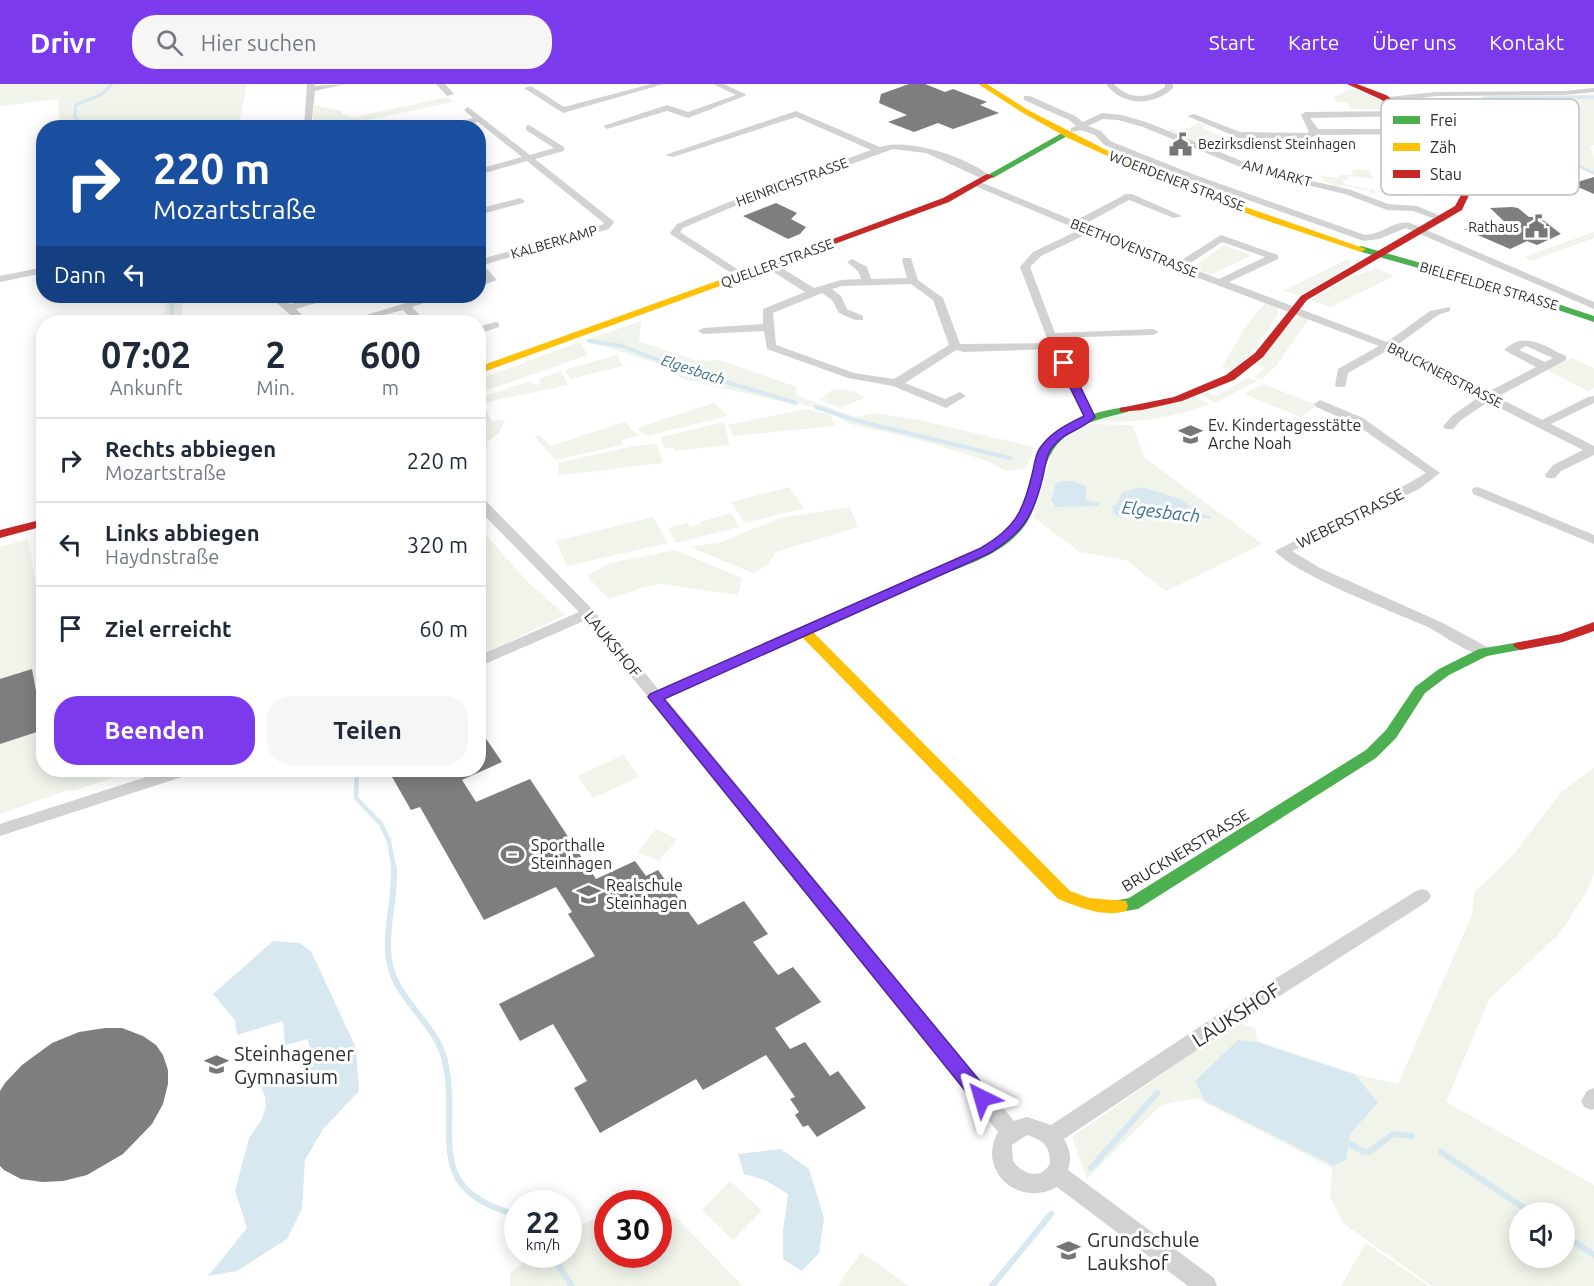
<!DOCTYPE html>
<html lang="de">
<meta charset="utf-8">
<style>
:root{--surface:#fff;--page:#f6f6f7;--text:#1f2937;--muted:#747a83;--line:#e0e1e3;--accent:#7c3aed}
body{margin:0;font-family:Ubuntu,sans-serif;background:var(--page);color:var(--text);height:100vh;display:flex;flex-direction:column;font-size:22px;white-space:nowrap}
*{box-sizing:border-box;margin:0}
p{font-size:20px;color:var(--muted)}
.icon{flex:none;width:33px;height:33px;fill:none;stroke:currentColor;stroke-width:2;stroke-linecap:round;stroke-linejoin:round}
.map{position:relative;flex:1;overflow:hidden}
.sheet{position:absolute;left:36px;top:231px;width:450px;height:462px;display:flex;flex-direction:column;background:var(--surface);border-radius:24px;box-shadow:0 3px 15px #0003}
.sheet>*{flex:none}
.banner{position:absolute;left:36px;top:36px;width:450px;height:183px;border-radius:24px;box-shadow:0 3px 15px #0003;background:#1a4fa0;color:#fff;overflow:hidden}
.controls{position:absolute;left:1509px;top:1118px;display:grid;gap:12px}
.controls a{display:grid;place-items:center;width:66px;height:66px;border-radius:50%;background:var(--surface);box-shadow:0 3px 15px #0003;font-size:30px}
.speed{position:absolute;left:504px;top:1106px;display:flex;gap:12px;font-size:30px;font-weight:700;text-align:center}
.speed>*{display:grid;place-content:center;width:78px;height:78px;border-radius:50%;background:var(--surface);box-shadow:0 3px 15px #0003;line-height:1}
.speed small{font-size:15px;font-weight:400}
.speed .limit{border:9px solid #d22;background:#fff;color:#111}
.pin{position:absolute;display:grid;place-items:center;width:51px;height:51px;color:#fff;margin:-26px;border-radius:12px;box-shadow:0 3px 9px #0006}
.me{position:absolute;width:66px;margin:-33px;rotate:320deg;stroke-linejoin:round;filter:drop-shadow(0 0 4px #0008)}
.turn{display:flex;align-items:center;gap:21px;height:126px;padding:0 18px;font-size:27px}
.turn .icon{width:78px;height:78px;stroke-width:2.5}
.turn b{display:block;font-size:42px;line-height:51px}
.then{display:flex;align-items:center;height:57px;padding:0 18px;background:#0003;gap:12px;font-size:22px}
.eta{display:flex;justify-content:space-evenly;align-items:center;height:102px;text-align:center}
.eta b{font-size:36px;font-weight:700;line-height:42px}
.primary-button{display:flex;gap:12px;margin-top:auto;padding:12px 18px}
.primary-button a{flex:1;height:69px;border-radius:24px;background:var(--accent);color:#fff;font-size:24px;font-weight:700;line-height:69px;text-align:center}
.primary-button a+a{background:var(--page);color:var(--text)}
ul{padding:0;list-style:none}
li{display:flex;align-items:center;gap:18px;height:84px;padding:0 18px;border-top:2px solid var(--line)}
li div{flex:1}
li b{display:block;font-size:22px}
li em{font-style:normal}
header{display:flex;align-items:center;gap:36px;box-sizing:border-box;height:84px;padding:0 30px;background:var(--accent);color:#fff}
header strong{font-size:28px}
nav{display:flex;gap:33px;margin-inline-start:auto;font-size:21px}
.search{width:420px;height:54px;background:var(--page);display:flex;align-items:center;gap:15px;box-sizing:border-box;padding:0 21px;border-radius:24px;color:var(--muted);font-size:22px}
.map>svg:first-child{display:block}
.green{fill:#f0f4eb;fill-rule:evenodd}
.water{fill:#d8e8f0}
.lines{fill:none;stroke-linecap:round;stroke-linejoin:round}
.stream-far3{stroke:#d8e8f0;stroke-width:3}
.stream-far2{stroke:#d8e8f0;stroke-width:4}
.stream-far1{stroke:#d8e8f0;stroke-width:4.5}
.stream{stroke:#d8e8f0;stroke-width:6}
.building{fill:#7e7e7e}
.street{fill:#d2d2d2;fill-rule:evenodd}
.fast{fill:#4caf50;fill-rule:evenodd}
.slow{fill:#ffc107;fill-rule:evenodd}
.jam{fill:#c62828;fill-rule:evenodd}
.route{fill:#7c3aed;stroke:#51269a;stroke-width:1.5}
.labels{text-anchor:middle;stroke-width:6;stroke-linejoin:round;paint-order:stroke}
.far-poi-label{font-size:14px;fill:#2d2d2d;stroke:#fff;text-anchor:start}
.far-street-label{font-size:14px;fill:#2d2d2d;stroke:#fff}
.far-water-label{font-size:15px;font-style:italic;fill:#3d718d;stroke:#fff}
.poi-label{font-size:16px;fill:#2d2d2d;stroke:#fff;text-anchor:start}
.street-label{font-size:16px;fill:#2d2d2d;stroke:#fff}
.water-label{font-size:18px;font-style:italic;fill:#3d718d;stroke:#fff}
.near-street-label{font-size:20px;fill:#2d2d2d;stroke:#fff}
.near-poi-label{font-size:20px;fill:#2d2d2d;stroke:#fff;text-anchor:start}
.key{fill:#fff;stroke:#c0c0c0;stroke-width:1.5}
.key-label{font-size:16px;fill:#2d2d2d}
</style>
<header>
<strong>Drivr</strong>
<div class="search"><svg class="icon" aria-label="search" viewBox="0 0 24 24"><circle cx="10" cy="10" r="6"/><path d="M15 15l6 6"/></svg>Hier suchen</div>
<nav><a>Start</a><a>Karte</a><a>Über uns</a><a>Kontakt</a></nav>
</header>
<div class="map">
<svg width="1594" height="1202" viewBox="0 0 1594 1202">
<rect width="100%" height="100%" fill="#fff"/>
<path class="green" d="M0,0H247L238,44L60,43L58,15L0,22Z
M1353,4L1378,15L1391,25H1352L1346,18H1337L1333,13Z
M1510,11H1594V61L1590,62L1594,73V91L1517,56L1542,50L1548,42L1480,13Z
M448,13L453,18L334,43L297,44L312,42L314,21L341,27L342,30L354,33Z
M1199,39L1205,41L1201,44L1223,52L1199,60L1168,46L1172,45L1180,48Z
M1351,86H1368L1374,95L1351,92L1347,96H1343L1344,100L1373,106L1377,109L1370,110L1371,107L1341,101L1339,103L1328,99L1318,91L1337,94L1341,91H1354Z
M1594,148V154L1531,177L1524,173Z
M1224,161L1252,171L1211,191L1193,183Z
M1346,176L1352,177L1347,184L1299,211L1283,207Z
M1377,184L1394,192L1331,223L1310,216L1347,195Z
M167,212H182V238H163Z
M1266,218L1277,224L1278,231L1252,269L1231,286L1222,283L1246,242Z
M1301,233L1310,234L1275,283L1262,295L1254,293L1265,284L1256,280L1289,237Z
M641,237L639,257L697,277L719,276L797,303L796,311L855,333L873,329L919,336L1034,363L1026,384L1007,387L987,377L927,358L850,340L832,329L798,319L774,316L683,295L661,281L585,256Z
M580,258L588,271L479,309V295Z
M617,271L623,282L570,295L565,286Z
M1572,274L1594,284V304L1588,307L1547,286Z
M561,287L568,301L483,319L491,337L505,336L499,349L487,358V364L479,367V314L531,297L533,301L541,300L539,295Z
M1248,294L1257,297L1215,319L1202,310L1208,308L1215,312Z
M1263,300L1317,321L1301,333L1244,310Z
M833,305L854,307L864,314L841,324L820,316Z
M1195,313L1210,320C1173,334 1135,340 1095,337Z
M714,319L728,332L646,352L637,344Z
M806,325L830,331L835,342L733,352L728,341Z
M625,338L638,352L621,356L623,361L555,376L534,352L540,351L550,362Z
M724,338L730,361L675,367L672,363L664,365L661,353Z
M1088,340L1132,341L1145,374L1262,460L1166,507L1126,476L1080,468L1033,433L1052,368L1065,354ZM1142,403L1181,415L1197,428L1210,432V435L1180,430L1119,433L1115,431V426Z
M657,360L663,379L559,391L558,379L634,362Z
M789,403L804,424L745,439L731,418Z
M850,423L858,443L776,468L766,482L753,489L690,463L722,458L780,434Z
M731,429L739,443L676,459L668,444L687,439L690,443L700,440L699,438Z
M653,433L668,459L567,482L556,457Z
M478,442L527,497L565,531L479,572Z
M28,455L42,539H43L44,686H137L75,706H68L0,730V463Z
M675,466L742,494L738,511L661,500L641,504L609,515L587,492L610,479Z
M623,671L639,693L593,714L578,692Z
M1594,684V790L1586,809L1559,850L1489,915L1446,1018L1594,1101V1202H1432L1344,1140L1330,1113L1332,1084L1196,1014L1161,1021L1087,1095L1072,1053L1237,938L1255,944L1258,958L1238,956L1205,1017L1332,1082L1350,1050L1378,1019L1355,990L1398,1000L1472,831L1474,809L1512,772L1561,708ZM1520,1128H1564V1173H1520Z
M656,745L677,755L659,777L638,768Z
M730,1097L762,1127L733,1156L702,1126Z
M607,1130L608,1170H658L659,1130L677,1134L743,1202H510V1189L535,1170H568L569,1145Z
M1366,1159L1429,1202H1341Z
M861,1168L909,1202H838Z"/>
<path class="water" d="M1064,397H1073L1086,402V416L1099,419L1098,422L1056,423L1051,416L1056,399Z
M1142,403L1181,415L1197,428L1210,432V435L1180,430L1119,433L1115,431L1112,422L1117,420L1122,408Z
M273,857L299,859L311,867L356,964L359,1007L323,1045L305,1076L302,1125L287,1155L237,1187L208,1192L247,1144L235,1107L249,1054L262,1035L266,1022L265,1012L260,1001L313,982L308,955L285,961L283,937L237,951L235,936L213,910Z
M1238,956L1258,958L1355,990L1378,1019L1350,1050L1346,1076L1333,1082L1205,1017L1195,997Z
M781,1065L809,1085L824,1134L819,1169L802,1187L783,1175V1147L788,1110L765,1096L744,1090L738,1070Z"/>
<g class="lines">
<path class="stream-far3" d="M1483,14L1594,13
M1459,16L1478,20
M1497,28L1538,42
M76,44L78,37L75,32L76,21L102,10L112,0
M1547,46L1548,49L1522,57L1594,89"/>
<path class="stream-far2" d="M171,238L173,212
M589,257L622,262L677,283L796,319
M816,323L854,336L1010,374"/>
<path class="stream-far1" d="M357,686L356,714L381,740L389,757L394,785"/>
<path class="stream" d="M394,783C396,817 381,855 392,888C404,922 436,941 445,977C461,1048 419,1106 518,1131
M1344,1057L1364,1068H1369L1393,1050L1412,1052
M1441,1068L1530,1128
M1091,1084L1157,1009
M1564,1151L1594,1171
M550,1170L572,1202
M992,1202L1051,1130"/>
</g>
<path class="building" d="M909,0H925L945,8L953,5L987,18L980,21L999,29L953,45L938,39L914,48L888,38L907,31L879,19L881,10Z
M1221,54L1226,56L1240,62L1224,68L1205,59Z
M1594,93V110L1571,100Z
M776,119L797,129L791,135L806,143L800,150L788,155L743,132Z
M1512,123L1518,124L1529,133H1539L1561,150L1537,161L1527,157L1510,165L1464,145L1510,143L1490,124Z
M32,585L43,646L0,660V595Z
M478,643L502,678L462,696L476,718L530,695L596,795L635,777L646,792L658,786L698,841L744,817L768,850L753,858L778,891L793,883L821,918L775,944L790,965L805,958L830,992L838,987L866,1024L817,1053L808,1041L803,1043L795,1031L799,1028L790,1015L795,1013L766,971L703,1006L696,995L600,1049L574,1004L587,997L553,940L520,957L499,920L595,872L568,830L572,828L556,803L484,836L420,723L411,726L388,686H478Z
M105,944H122L143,952L156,961L163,971L168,986V1000L163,1020L152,1040L123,1070L87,1091L63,1097L42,1098L21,1095L4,1086L0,1082V1007L5,999L22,981L52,959L79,948Z"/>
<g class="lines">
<path class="street" d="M307,0H315V2L346,0L315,7L311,44L304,42Z
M436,0H445L454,10L447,12Z
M651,0H664L563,29L524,4L531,2L564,23Z
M713,0H724L747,11L688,34L667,27L607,45L603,42L667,21L688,28L736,11Z
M1106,0H1114C1129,16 1147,15 1165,3V0H1173V4C1153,23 1122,22 1106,0Z
M1594,4V8L1564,11L1436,12L1388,19L1384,16L1388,13L1436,8L1564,7Z
M1024,12H1030L1075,32L1083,38L1102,29L1122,31L1149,39L1261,85L1351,106L1388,120L1417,122L1448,135L1443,138L1413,127L1387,126L1345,110L1255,89L1143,43L1118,36L1103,35L1088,42L1101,47L1110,57L1195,91L1365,151C1382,151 1393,136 1410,139L1594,218V225L1406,144L1379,155L1364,157L1189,95L1104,61L1095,51L1081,46L1071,48V44L1076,42L1069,36L1024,16Z
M468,23L530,71L554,64L526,46V42L529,41L564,63V67L535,75L612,136L614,138L609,145L483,181L497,196L478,203V197L485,195L478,188V176L602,141L604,139L527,77L478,91V85L522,73L478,38L455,44H438L473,34L464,26Z
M796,27L880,63C909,53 970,74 993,94L985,96L926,69L893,65L730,124L683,144L680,148L748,192L739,194L672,151L670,149L677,140L724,120L871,66L796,33L673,73L665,71Z
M1405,27L1408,28V32L1310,34L1318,45H1420L1424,48L1423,50L1317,51L1307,55L1239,54L1187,32L1194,30L1240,48L1306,49L1309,48L1301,31L1305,28Z
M1574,80L1577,81V85L1449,87L1444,84L1449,81Z
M978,97L1075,137L1126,110H1132L1182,132L1174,134L1129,116L1083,141L1177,179L1221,151L1278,171V175L1229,198L1387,258L1430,227L1450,223V227L1438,231L1396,262L1488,308L1536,283L1504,266C1525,246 1544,262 1566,272V276L1497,313L1542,336L1588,313L1594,312V319L1551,340L1594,362V371L1561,387L1555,394H1547L1545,391L1553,381L1583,366L1488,318L1461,336L1453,345H1445L1443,342L1453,331L1479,313L1388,266L1348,289L1345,303H1337L1335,301L1338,285L1379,262L1140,172L1087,150L1041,172L1030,183L1055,249L1153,245L1159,248L1153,251L1047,254L1020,183L1033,168L1079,146L975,102L973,100ZM1222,158L1265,173L1219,195L1186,182ZM1526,262L1553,274L1545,278L1519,266Z
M520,114L525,117L523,119L478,131V125Z
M903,174H911L918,196L943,214L960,260L1059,259L1096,333L1094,336L1090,337L1084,333L1051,265L964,268L956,266L905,299L945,315L960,308L966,312L946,324L893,302L848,294L767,265L764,247L703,250L698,247L703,244L763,240V225L805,208L767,184V180H775L814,204L841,196L861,195L858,187L847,178L852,175L867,183L871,195L907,194L902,176ZM911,200L933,216L949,261L894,295L854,289L776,261L773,229L822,209L832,216L839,229L855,236H863V232L847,225L841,212L832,205L842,202Z
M44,183V189L0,198V192Z
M269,212H280L290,220L324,212H339L296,225L309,238H298Z
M429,212H444L412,223L426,238H415L403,226L358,238H343Z
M495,238L499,239V243L478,250V243Z
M1320,316L1363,334L1440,389L1419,405L1292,467L1320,484L1443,539L1489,564L1491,568L1489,572C1475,575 1442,550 1428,543C1396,529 1294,490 1275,467L1409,399L1426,389L1355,340L1316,323L1314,320Z
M1478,403L1594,451V460L1473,410L1472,407L1473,404Z
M478,413L483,414L593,526L1014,1037L1027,1033L1051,1041L1222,928L1416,807L1422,805L1428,807L1431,812L1428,817L1236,940L1064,1055C1070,1066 1072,1074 1068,1086L1214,1194L1217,1202H1188L1057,1103C1020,1124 976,1088 998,1048L586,536L478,583V572L579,528L478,425ZM1027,1051C1043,1056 1050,1062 1050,1079C1042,1097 1022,1090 1013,1077L1012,1061Z
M168,686H193L191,690L0,752V740Z
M1594,1004V1025L1591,1026L1584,1023L1581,1017L1587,1007Z"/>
<path class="fast" d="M1062,49L1069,51L993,94L986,92Z
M1361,162L1513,205L1594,232V238L1507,209L1358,167V163Z
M1124,323L1129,326L1128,328C1082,339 1053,346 1041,397C1037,413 1034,430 1023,444C1001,472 963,482 931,495H923L921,492L923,489C953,477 993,467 1014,439C1024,427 1026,410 1030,396C1043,344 1075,332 1124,323Z
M1520,558L1525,559L1527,562L1525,565L1487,572L1449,591L1425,609L1396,654L1376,674L1138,825L1120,828L1114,827L1112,822L1114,817L1129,814L1366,666L1386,646L1415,603L1439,585L1479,565Z"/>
<path class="slow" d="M978,0H987L1028,26L1120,73L1217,113L1366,165L1361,168L1259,134L1162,97L1068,54L1023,29Z
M728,193L733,196L731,198L478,290V283Z
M927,488L931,489L933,492L931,495L813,548L1070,807L1089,814L1126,817L1128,822L1126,827C1104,834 1079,823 1058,815L802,553L660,616L655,618L648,613L650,610Z"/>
<path class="jam" d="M1347,0H1357L1386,11L1401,21L1465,99L1469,111L1462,126L1307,216L1263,273L1234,296L1182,317L1142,326L1120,328V324L1174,313L1226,291L1255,269L1301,212L1455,122L1461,111L1457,99L1395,25L1380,15Z
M987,90L994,92L949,118L731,198L723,196L943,114Z
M44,435V442L0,454V446Z
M1594,538V547L1563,558L1520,566L1513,562L1515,559L1561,550Z"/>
</g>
<path class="route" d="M1064,276L1069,279L1095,333C1081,347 1064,347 1051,365C1046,372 1045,384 1043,392C1034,431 1024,448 990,469L664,615L989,1008L991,1014L989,1020L982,1022L976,1020L648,613L650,610L981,464C1015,444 1023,428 1032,391C1034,383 1035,371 1040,364C1051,348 1066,341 1084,332L1058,279Z"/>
<defs>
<symbol id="civic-bare" viewBox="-9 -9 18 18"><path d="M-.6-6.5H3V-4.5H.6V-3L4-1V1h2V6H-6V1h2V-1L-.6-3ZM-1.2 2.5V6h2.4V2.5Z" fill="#767676" stroke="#fff" stroke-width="2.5" paint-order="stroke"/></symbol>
<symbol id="school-bare" viewBox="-9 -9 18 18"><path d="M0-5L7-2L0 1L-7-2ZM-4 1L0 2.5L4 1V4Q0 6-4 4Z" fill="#767676" stroke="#fff" stroke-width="2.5" paint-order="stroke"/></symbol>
<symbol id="stadium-bare" viewBox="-9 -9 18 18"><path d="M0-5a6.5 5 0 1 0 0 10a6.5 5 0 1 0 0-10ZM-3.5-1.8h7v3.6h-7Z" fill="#767676" stroke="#fff" stroke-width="2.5" paint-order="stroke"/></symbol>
</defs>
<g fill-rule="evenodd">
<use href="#civic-bare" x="1164" y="44" width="33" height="33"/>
<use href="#civic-bare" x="1520" y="126" width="33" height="33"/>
<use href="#school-bare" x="1174" y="334" width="33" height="33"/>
<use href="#stadium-bare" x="496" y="754" width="33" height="33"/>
<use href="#school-bare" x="572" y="794" width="33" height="33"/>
<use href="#school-bare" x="200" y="964" width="33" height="33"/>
<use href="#school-bare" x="1052" y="1150" width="33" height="33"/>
</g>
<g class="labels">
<g class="far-poi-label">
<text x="1198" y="65">Bezirksdienst Steinhagen</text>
<text x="1519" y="148" text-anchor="end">Rathaus</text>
</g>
<g class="far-street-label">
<text transform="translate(1277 89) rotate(15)" y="5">AM MARKT</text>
<text transform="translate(1177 97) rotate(21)" y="5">WOERDENER STRASSE</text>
<text transform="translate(792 98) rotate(-20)" y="5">HEINRICHSTRASSE</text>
<text transform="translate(554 158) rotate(-16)" y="5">KALBERKAMP</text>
<text transform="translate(1134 164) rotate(22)" y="5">BEETHOVENSTRASSE</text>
<text transform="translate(777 179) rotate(-20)" y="5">QUELLER STRASSE</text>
<text transform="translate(1489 202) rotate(16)" y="5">BIELEFELDER STRASSE</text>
<text transform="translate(1445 291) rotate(27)" y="5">BRUCKNERSTRASSE</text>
</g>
<g class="far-water-label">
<text transform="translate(693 286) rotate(18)" y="5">Elgesbach</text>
</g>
<g class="poi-label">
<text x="1208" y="347">Ev. Kindertagesstätte<tspan x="1208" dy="18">Arche Noah</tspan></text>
<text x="531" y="767">Sporthalle<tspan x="531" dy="18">Steinhagen</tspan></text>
<text x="606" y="807">Realschule<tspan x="606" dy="18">Steinhagen</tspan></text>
</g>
<g class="street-label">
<text transform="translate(1350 434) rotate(-26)" y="6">WEBERSTRASSE</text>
<text transform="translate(613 560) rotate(51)" y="6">LAUKSHOF</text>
<text transform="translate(1185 766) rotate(-31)" y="6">BRUCKNERSTRASSE</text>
</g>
<g class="water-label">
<text transform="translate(1161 428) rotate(7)" y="6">Elgesbach</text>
</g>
<g class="near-street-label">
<text transform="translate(1236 931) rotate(-33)" y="7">LAUKSHOF</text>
</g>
<g class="near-poi-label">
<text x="234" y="977">Steinhagener<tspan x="234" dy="23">Gymnasium</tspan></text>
<text x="1087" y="1163">Grundschule<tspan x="1087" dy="23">Laukshof</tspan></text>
</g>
</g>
<rect x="1381" y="15" width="198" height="96" rx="9" class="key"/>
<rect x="1393" y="32" width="27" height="8" fill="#4caf50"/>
<rect x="1393" y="59" width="27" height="8" fill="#ffc107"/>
<rect x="1393" y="86" width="27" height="8" fill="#c62828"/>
<g class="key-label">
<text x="1430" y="42">Frei</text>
<text x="1430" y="69">Zäh</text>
<text x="1430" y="96">Stau</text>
</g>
</svg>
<div class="controls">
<a><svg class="icon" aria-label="sound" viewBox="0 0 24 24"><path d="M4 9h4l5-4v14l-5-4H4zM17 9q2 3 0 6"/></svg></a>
</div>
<div class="speed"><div>22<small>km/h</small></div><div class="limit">30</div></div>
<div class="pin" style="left:1064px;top:279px;background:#d93025"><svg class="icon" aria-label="arrive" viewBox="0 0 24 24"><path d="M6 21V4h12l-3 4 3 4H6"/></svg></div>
<svg class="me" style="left:982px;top:1014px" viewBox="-20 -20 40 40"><path d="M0-17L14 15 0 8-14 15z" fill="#7c3aed" stroke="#fff" stroke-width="4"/></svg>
<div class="banner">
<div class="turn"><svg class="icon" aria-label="right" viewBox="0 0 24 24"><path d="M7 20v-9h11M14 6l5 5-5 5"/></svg><div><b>220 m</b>Mozartstraße</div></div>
<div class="then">Dann<svg class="icon" aria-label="left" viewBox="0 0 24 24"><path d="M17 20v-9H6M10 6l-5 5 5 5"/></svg></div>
</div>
<section class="sheet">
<div class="eta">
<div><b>07:02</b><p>Ankunft</p></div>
<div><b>2</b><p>Min.</p></div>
<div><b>600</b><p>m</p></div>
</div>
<ul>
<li><svg class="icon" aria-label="right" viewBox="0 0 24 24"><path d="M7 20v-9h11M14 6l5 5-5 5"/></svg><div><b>Rechts abbiegen</b><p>Mozartstraße</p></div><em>220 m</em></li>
<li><svg class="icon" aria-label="left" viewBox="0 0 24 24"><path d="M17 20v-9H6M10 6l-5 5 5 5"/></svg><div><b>Links abbiegen</b><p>Haydnstraße</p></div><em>320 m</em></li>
<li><svg class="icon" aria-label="arrive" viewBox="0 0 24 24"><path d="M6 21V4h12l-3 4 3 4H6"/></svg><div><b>Ziel erreicht</b></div><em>60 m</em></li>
</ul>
<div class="primary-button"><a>Beenden</a><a>Teilen</a></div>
</section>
</div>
